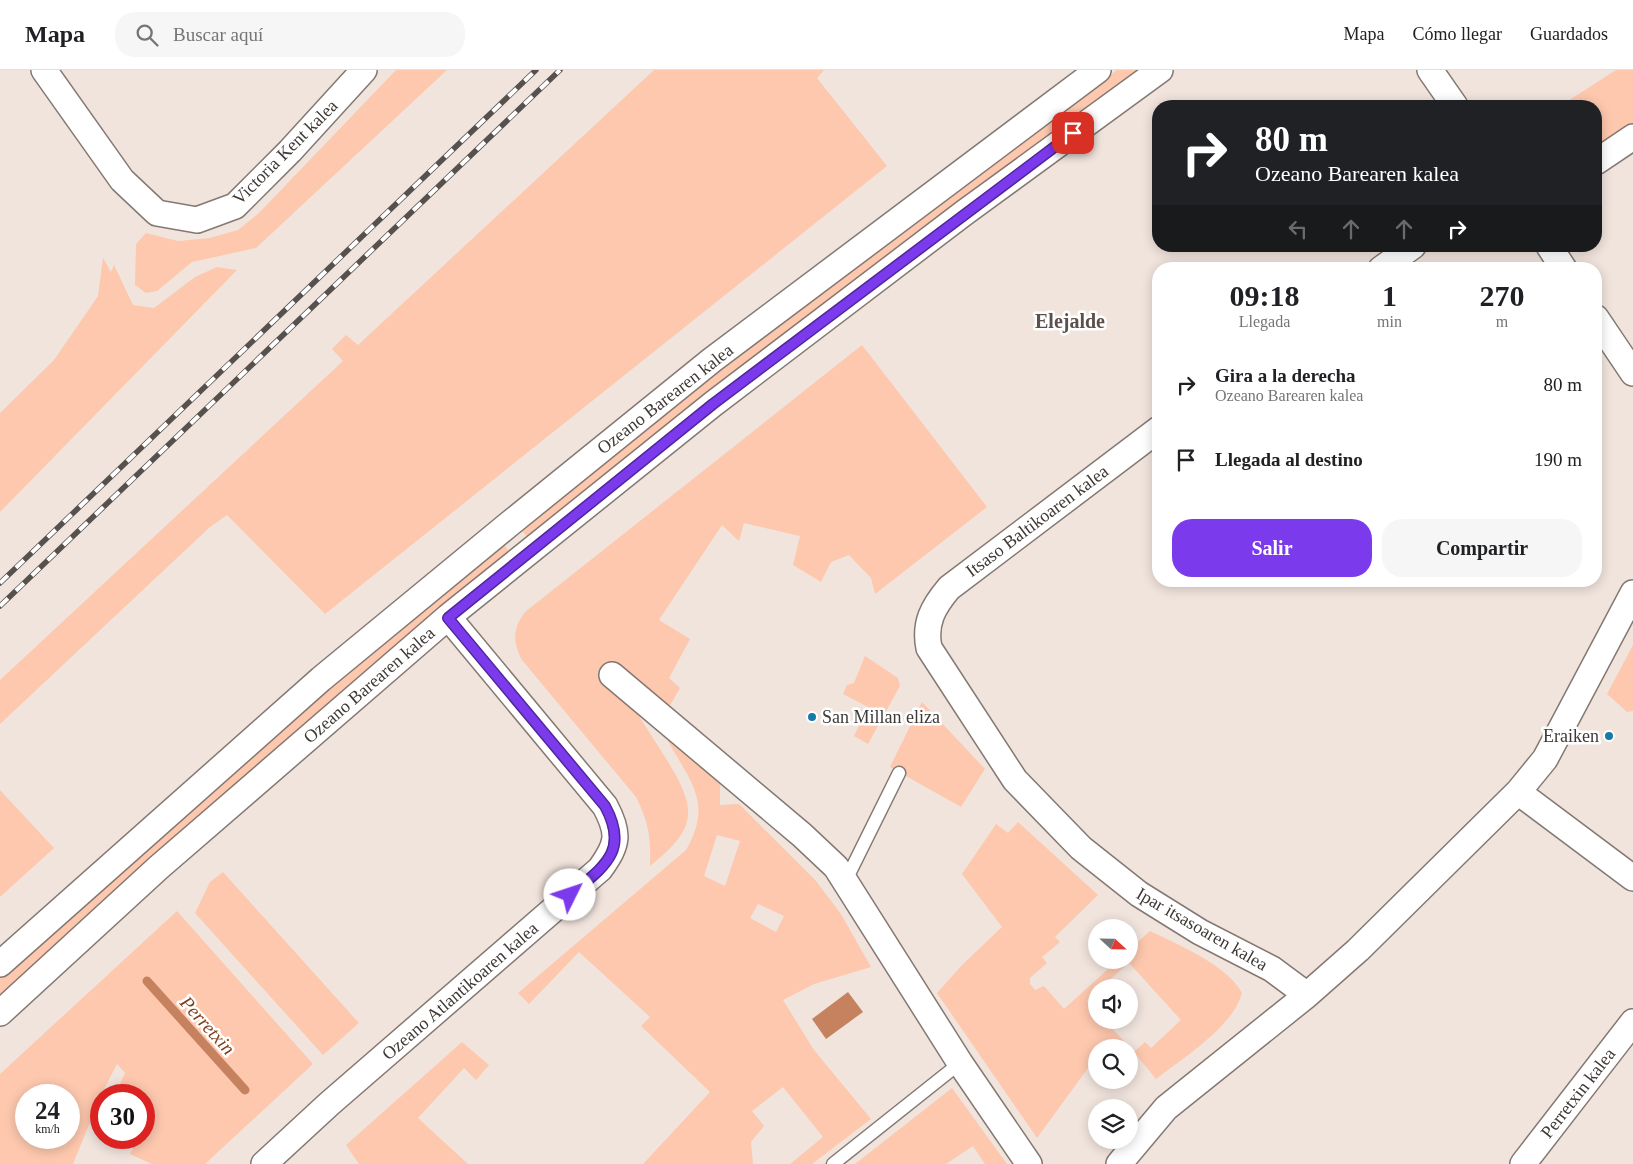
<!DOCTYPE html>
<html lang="es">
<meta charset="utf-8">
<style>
:root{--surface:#fff;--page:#f6f6f6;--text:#202124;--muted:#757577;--line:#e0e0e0;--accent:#7c3aed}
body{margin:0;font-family:Georgia,serif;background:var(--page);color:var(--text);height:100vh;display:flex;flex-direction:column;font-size:19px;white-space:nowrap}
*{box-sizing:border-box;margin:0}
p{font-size:16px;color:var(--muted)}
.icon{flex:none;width:28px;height:28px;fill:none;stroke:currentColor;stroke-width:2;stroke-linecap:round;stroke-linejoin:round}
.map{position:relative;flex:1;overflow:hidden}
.drawer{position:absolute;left:1152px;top:192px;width:450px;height:325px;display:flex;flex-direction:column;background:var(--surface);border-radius:20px;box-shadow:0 2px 12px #0003}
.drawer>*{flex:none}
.hud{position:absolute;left:1152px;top:30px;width:450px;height:152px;border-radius:20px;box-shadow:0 2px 12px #0003;background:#202124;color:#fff;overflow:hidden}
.needle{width:32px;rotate:112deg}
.tools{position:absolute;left:1088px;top:849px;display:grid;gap:10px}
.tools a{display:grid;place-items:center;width:50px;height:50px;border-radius:50%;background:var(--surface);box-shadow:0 2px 12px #0003;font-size:25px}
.speed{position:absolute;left:15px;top:1014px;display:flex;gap:10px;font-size:25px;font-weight:700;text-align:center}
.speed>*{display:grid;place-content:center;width:65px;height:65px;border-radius:50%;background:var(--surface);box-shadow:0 2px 12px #0003;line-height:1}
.speed small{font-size:12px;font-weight:400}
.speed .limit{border:8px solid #d22;background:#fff;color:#111}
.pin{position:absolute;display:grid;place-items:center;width:42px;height:42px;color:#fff;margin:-21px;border-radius:10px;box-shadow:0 2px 8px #0006}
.me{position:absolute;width:55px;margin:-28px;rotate:49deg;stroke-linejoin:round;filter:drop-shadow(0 0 4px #0008)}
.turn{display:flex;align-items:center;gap:18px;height:105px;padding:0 20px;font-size:22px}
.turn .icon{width:65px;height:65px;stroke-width:2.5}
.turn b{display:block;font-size:35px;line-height:42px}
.lanes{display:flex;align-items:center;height:48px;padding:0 20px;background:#0003;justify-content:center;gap:25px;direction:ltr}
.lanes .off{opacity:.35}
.eta{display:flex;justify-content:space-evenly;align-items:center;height:85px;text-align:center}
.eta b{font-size:30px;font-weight:600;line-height:35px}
.action{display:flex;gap:10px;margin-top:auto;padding:10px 20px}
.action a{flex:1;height:58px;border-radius:20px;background:var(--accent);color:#fff;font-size:20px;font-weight:600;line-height:58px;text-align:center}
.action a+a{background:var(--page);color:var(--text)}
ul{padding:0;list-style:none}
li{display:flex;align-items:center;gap:15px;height:75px;padding:0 20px}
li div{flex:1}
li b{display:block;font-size:19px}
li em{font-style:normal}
header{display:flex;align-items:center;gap:30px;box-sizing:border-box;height:70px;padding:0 25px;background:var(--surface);border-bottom:1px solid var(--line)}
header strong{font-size:24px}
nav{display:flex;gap:28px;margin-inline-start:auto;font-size:18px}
.search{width:350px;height:45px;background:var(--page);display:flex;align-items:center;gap:12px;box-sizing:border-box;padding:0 18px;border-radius:20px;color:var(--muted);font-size:19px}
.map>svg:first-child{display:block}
.green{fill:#fdc8ae;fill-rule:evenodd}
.water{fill:#c6815f}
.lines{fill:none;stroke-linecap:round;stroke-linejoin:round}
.stream{stroke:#c6815f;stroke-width:9}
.lane-casing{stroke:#847872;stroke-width:15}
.street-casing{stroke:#847872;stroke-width:28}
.lane{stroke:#fff;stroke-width:12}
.street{stroke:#fff;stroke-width:25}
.rail-casing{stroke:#57514e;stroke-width:5.5}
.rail{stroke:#fff;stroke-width:4;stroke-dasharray:11;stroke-linecap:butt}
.route-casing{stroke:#51269a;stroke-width:12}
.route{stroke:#7c3aed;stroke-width:9}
.poi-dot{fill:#137ba6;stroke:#fff;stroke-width:2}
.labels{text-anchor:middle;stroke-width:5;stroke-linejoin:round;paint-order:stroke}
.street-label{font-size:18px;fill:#3e3936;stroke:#fff}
.poi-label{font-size:18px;fill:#3e3936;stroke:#fff;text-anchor:start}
.water-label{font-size:19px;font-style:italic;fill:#7f3e19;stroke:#fff}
.quarter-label{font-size:20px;font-weight:bold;fill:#5b504b;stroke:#fff}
</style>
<header>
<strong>Mapa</strong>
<div class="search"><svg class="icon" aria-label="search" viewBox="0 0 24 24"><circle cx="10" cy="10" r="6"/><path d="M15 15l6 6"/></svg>Buscar aquí</div>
<nav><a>Mapa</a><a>Cómo llegar</a><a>Guardados</a></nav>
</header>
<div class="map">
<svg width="1633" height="1094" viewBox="0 0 1633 1094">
<rect width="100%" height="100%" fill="#f1e4dd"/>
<path class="green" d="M396,0H447L256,178L192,192L157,221L146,223L135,215L136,174L146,163L178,171L210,168L238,160L259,143Z
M654,0H824L817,8L887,96L325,544L227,445L210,457L0,654V610L343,291L332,279L346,265L358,275Z
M1117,0H1146L529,469L518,456L696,313Z
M1616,0H1633V54L1596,78V36H1560Z
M103,188L111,202L114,195L133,235L154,238L195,207L217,197L237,200L0,442V343L54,290L98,226Z
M862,275L987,437L875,524L871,508L849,485L831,492L821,512L793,495L800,466L744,453L739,471L722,455L659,550L690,569L669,608L680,618L668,639L628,629C641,649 654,670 667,690C698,740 697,759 650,796C651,767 649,754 636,727L522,590C512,572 513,558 525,542Z
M501,471L512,485L0,930V906L143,776Z
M1633,575V641L1627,642L1607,624Z
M865,586L898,608L900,616L868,674L854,666L868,637L843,624L847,615L854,613Z
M922,632L985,699L961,737L890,697Z
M668,665L720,709V735L739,734L816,811L841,844L871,897L814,914L783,930L814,980L871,1049L812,1094H790L823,1067L783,1017L752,1041L764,1056L751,1072L753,1094H643L710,1022L641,956L650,947L579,882L529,934L518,923L686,780C713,733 691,713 668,671ZM717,765L740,771L725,816L704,806ZM758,834L784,846L776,862L750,848Z
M0,720L54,778L0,827Z
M1018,752L1098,825L1055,867L1060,872L1042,887L1047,893L1030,908V914L1035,920L1044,916L1064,939L1118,890H1129V880L1150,861C1179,875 1227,895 1242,923C1233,957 1183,988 1156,1009L1134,982L1145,972L1151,978L1181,950L1129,893L1101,917L1096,918V922L1087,931L1096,941V950H1104L1124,971L1117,977L1096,978V996L1091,994L1037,1068L937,923L962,895L1002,857L962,804L996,754L1008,763Z
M223,802L359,953L323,985L195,843L210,812Z
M177,841L313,994L205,1094H152L130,1084L138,1068H144V1025H115L125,1003L117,994L101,1025L73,1094H0V1004ZM26,1025H69V1068H26Z
M462,972L489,995L476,1010L464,998L418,1048L468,1094H359L346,1075Z
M952,1018L1007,1094H985L973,1076L946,1094H855Z"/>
<path class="water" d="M848,922L863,942L826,969L812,949Z"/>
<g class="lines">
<path class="stream" d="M147,911L245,1020"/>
<defs>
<path id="lane" d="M845,812L899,703
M833,1094L960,993"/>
<path id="street" d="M44,0L122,110L157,143L197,150L235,136L290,81L364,0
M1430,0L1455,36
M1596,92L1633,67
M1549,176L1564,199
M1381,199L1413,176
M1596,248L1633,303
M1159,359L949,518C933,537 924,553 929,578L1015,710L1081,778L1139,824L1200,862L1272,899L1307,925
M612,605L802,765L836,797L960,993L1029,1094
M1518,722L1633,808
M0,894L321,609L508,455L712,290L1098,0
M0,943L158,798L448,547L713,334L964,143L1160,0
M264,1094L329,1034L600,799C618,774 620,764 605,736L448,547
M1119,1094L1166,1038L1307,925L1358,880L1518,722L1545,689L1633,523
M1523,1094L1633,952"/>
</defs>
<use href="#lane" class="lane-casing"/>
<use href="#street" class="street-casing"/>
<use href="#lane" class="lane"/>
<use href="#street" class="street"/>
<defs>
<path id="rail" d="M0,513L536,0
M0,536L560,0"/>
</defs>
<use href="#rail" class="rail-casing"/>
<use href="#rail" class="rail"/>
</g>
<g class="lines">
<defs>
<path id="route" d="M570,825C603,797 630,782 605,736L448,548L713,334L1073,63"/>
</defs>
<use href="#route" class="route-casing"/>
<use href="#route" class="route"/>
</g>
<g class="poi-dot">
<circle cx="812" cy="647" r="5"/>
<circle cx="1609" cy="666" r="5"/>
</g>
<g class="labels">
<g class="street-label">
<text transform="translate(285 82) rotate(-45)" y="6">Victoria Kent kalea</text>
<text transform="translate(665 329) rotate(-38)" y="6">Ozeano Barearen kalea</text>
<text transform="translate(1037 451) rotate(-37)" y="6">Itsaso Baltikoaren kalea</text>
<text transform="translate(369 615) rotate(-41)" y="6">Ozeano Barearen kalea</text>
<text transform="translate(1202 859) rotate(30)" y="6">Ipar itsasoaren kalea</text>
<text transform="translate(460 921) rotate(-41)" y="6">Ozeano Atlantikoaren kalea</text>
<text transform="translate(1578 1023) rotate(-52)" y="6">Perretxin kalea</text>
</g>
<g class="poi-label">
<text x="822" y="653">San Millan eliza</text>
<text x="1599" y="672" text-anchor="end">Eraiken</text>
</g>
<g class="water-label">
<text transform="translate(208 955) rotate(48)" y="7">Perretxin</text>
</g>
<g class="quarter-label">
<text x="1070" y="258">Elejalde</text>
</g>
</g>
</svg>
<div class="tools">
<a><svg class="needle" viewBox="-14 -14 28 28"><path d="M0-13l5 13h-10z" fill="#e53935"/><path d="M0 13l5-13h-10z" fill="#757577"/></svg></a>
<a><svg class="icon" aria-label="sound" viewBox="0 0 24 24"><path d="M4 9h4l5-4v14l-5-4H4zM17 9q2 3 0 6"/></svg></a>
<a><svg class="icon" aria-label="search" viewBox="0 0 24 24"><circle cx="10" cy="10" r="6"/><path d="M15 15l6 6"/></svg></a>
<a><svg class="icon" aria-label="layers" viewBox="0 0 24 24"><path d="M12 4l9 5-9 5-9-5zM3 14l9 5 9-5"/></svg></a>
</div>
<div class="speed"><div>24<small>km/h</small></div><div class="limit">30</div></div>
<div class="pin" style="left:1073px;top:63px;background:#d93025"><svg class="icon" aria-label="arrive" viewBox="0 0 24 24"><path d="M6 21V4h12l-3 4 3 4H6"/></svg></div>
<svg class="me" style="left:570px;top:825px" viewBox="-20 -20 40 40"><circle r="19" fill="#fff"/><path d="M0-13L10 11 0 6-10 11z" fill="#7c3aed"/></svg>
<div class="hud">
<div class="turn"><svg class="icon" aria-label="right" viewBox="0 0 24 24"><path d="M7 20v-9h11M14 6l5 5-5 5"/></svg><div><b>80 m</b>Ozeano Barearen kalea</div></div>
<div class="lanes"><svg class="icon off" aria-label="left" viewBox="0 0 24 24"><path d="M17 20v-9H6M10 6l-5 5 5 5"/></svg><svg class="icon off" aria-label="ahead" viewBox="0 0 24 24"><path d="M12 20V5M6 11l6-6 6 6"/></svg><svg class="icon off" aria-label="ahead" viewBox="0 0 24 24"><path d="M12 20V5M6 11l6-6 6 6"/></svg><svg class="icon" aria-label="right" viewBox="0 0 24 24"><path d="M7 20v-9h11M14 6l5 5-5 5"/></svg></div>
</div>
<section class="drawer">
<div class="eta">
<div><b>09:18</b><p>Llegada</p></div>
<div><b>1</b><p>min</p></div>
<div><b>270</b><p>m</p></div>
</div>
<ul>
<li><svg class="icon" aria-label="right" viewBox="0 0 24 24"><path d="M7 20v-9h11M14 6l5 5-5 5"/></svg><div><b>Gira a la derecha</b><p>Ozeano Barearen kalea</p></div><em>80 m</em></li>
<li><svg class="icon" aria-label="arrive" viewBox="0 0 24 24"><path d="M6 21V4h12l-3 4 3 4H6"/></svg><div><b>Llegada al destino</b></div><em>190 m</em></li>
</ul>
<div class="action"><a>Salir</a><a>Compartir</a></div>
</section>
</div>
